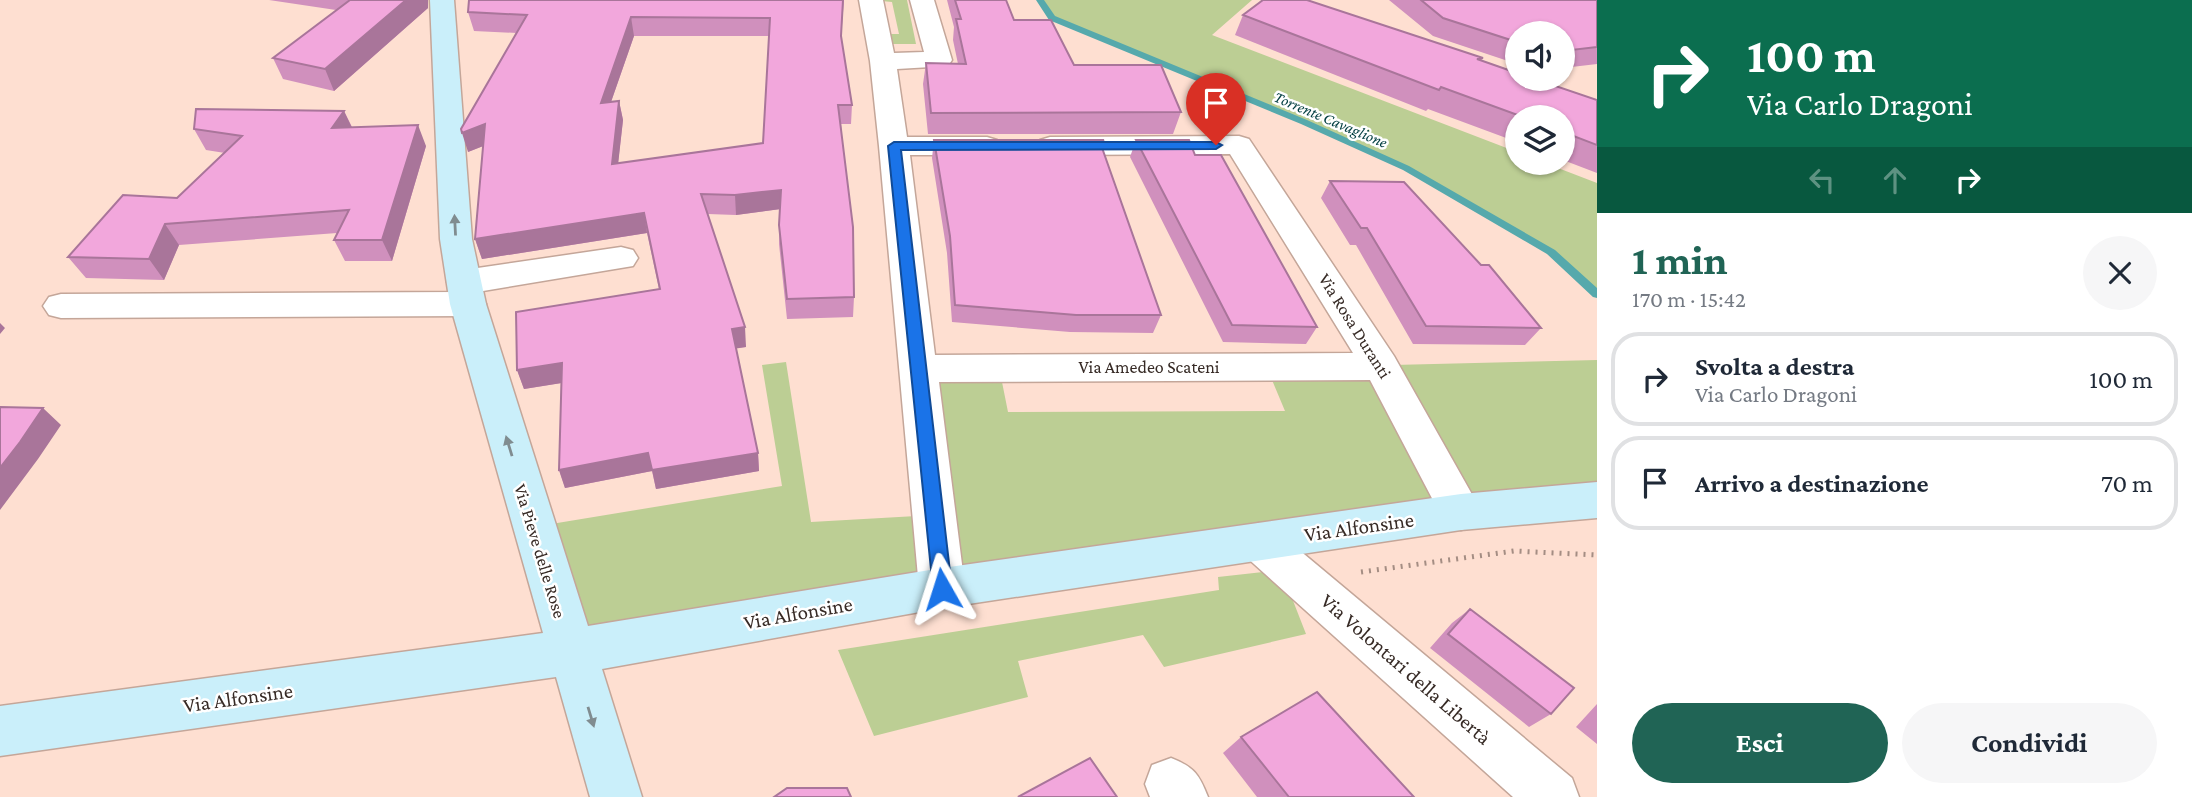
<!DOCTYPE html>
<html lang="it">
<meta charset="utf-8">
<style>
:root{--surface:#fff;--page:#f6f6f7;--text:#1f2937;--muted:#747a83;--line:#e0e1e3;--accent:#206455}
body{margin:0;font-family:"Crimson Pro",serif;background:var(--page);color:var(--text);height:100vh;display:flex;flex-direction:column;font-size:26px;white-space:nowrap}
*{box-sizing:border-box;margin:0}
p{font-size:23px;color:var(--muted)}
.icon{flex:none;width:38px;height:38px;fill:none;stroke:currentColor;stroke-width:2;stroke-linecap:round;stroke-linejoin:round}
.map{position:relative;flex:1;overflow:hidden}
.sheet{display:flex;flex-direction:column;background:var(--surface);width:595px}
.sheet>*{flex:none}
.guide{background:#0b6e4f;color:#fff;overflow:hidden}
.fabs{position:absolute;left:1505px;top:21px;display:grid;gap:14px}
.fabs a{display:grid;place-items:center;width:70px;height:70px;border-radius:50%;background:var(--surface);box-shadow:0 2px 5px #0004;font-size:35px}
.pin{position:absolute;display:grid;place-items:center;width:60px;height:60px;color:#fff;margin:-72px -30px;border-radius:50% 50% 50% 0;rotate:-45deg;box-shadow:0 0 7px #0007}
.pin .icon{rotate:45deg}
.me{position:absolute;width:77px;margin:-38px;rotate:354deg;stroke-linejoin:round;filter:drop-shadow(0 0 5px #0008)}
.turn{display:flex;align-items:center;gap:24px;height:147px;padding:0 35px;font-size:32px}
.turn .icon{width:91px;height:91px;stroke-width:2.5}
.turn b{display:block;font-size:49px;line-height:60px}
.lanes{display:flex;align-items:center;height:66px;padding:0 35px;background:#0003;justify-content:center;gap:35px;direction:ltr}
.lanes .off{opacity:.35}
.round{display:grid;place-items:center;flex:none;width:74px;height:74px;border-radius:37px;background:var(--page)}
.summary{display:flex;align-items:center;justify-content:space-between;height:119px;padding:0 35px}
h1{font-size:42px;font-weight:700;line-height:52px;color:var(--accent)}
.action{display:flex;gap:14px;margin-top:auto;padding:14px 35px}
.action a{flex:1;height:80px;border-radius:42px;background:var(--accent);color:#fff;font-size:28px;font-weight:700;line-height:80px;text-align:center}
.action a+a{background:var(--page);color:var(--text)}
ul{padding:0;list-style:none}
li{display:flex;align-items:center;gap:21px;height:94px;margin:0 14px 10px;padding:0 21px;border:4px solid var(--line);border-radius:28px}
li div{flex:1}
li b{display:block;font-size:26px}
li em{font-style:normal}
main{display:flex;flex:1;min-height:0}
.map>svg:first-child{display:block}
.green{fill:#bcce94}
.lines{fill:none;stroke-linecap:round;stroke-linejoin:round}
.stream{fill:#56a9ac;fill-rule:evenodd}
.street-casing{stroke:#c4a699;stroke-width:3}
.secondary-casing{stroke:#c4a699;stroke-width:3}
.path{stroke:#a48d83;stroke-width:5;stroke-dasharray:2 6;stroke-linecap:butt}
.street{fill:#fff;fill-rule:evenodd}
.secondary{fill:#caeffa;fill-rule:evenodd}
.wall{fill:#d090bd;fill-rule:evenodd}
.shaded-wall{fill:#a9759a}
.building{fill:#f2a7dc;stroke:#a9759a;stroke-width:2;fill-rule:evenodd}
.oneway{fill:#808c90}
.route{fill:#1a73e8;stroke:#114b97;stroke-width:2}
.labels{text-anchor:middle;stroke-width:5;stroke-linejoin:round;paint-order:stroke}
.far-water-label{font-size:16px;font-style:italic;fill:#003d40;stroke:#fff}
.street-label{font-size:18px;fill:#362a25;stroke:#fff}
.near-street-label{font-size:21px;fill:#362a25;stroke:#fff}
</style>
<main>
<div class="map">
<svg width="1597" height="797" viewBox="0 0 1597 797">
<rect width="100%" height="100%" fill="#fedfd1"/>
<path class="green" d="M871,0H907L916,44H880L878,34H899L892,2Z
M1040,0H1252L1212,35L1517,152V163H1545L1597,183V294L1551,252L1406,168L1304,122L1052,18Z
M1597,360V500L571,652L533,527L782,486L762,365L786,362L811,522L934,515L918,369L999,367L1008,412L1285,411L1267,368Z
M1281,570L1306,634L1164,667L1143,635L1018,661L1028,697L874,736L838,650L1219,590L1218,577Z"/>
<g class="lines">
<path class="stream" d="M1036,0H1044L1055,16L1307,120L1409,166L1555,250L1597,288V298L1593,297L1547,254L1403,170L1301,124L1049,20Z"/>
<defs>
<path id="street" d="M859,0H883L894,53L924,52L910,0H934L952,60L948,66L897,69L907,137H987L997,140L1002,146L997,152L987,155H910L935,355L1353,353L1230,154L1050,155L1040,152L1035,146L1040,140L1050,137L1239,136L1249,139L1394,356L1482,512L1476,525L1461,530L1446,525L1370,380L939,382L965,588L958,602L942,608L926,602L919,588L879,146L870,61Z
M621,247L633,250L638,258L633,266L471,293L480,295L486,304L480,313L468,316L61,318L49,315L43,306L49,297L61,294L457,292L452,290L447,282L452,274L464,270Z
M1259,523L1274,529L1572,778L1579,797H1513L1244,555L1237,542L1244,529Z
M1171,758C1194,767 1199,774 1208,797H1150L1145,784L1152,765Z"/>
<path id="secondary" d="M430,0H454L472,239L486,304L588,626L942,568L1461,494L1597,482V518L1461,530L942,608L602,669L642,797H590L556,677L0,756V706L543,633L450,304L440,239Z"/>
</defs>
<use href="#street" class="street-casing"/>
<use href="#secondary" class="secondary-casing"/>
<path class="path" d="M1361,572L1514,551L1597,555"/>
<use href="#street" class="street"/>
<use href="#secondary" class="secondary"/>
</g>
<path class="wall" d="M269,0H428V8L334,91L283,79L273,58L336,10Z
M844,0L841,38L852,105L851,124H841L854,297L853,317L787,319L779,244L780,209L736,215L708,214L746,347L736,348L758,453L759,471L656,489L652,471L565,488L559,470L561,383L524,389L517,370L659,289L647,233L482,259L475,239L483,146L468,152L517,33L474,31L468,12ZM634,36H769L763,143L618,163L623,120L619,101L611,102Z
M947,0H1006L1014,20L1074,65L1181,112L1173,134H928L923,84L926,63L958,64L953,40L954,27Z
M1389,0H1597V64L1563,68V33H1517V64L1433,36Z
M1243,15L1483,58L1481,60L1597,100V173L1563,160V117H1517V142L1428,109L1426,111L1235,35Z
M344,111L352,127L426,146L392,261H345L334,240L337,233L179,245L164,280L86,278L68,257L177,198L225,153L206,150L194,129Z
M934,140H1104L1102,147L1161,315L1153,333L1070,332L952,322L947,253L932,158Z
M1136,140L1195,155L1317,327L1306,344L1223,342L1130,157Z
M1330,181L1481,265L1541,328L1525,345L1413,344L1356,245H1350L1321,198Z
M1470,609L1551,714L1529,727L1430,648L1452,623Z
M1597,704V744L1576,727Z
M1241,737L1414,797H1257L1223,753Z"/>
<path class="shaded-wall" d="M406,0H428V8L334,91L325,69Z
M631,17L634,36L604,122L601,103Z
M619,101L623,120L616,183L612,164Z
M344,111L354,132L332,128Z
M485,124L491,143L468,152L462,133Z
M418,125L426,146L392,261L382,240Z
M781,190V209L736,215L735,195Z
M644,213L647,233L482,259L475,239Z
M165,224L179,245L164,280L149,259Z
M0,323L5,328L0,334Z
M745,327L746,347L733,349L732,329Z
M562,363L568,382L524,389L517,370Z
M43,408L61,425L38,459L0,510V468Z
M648,453L652,471L565,488L559,470Z
M758,453L759,471L656,489L652,470Z"/>
<path class="building" d="M350,0H406L325,69L273,58Z
M469,0H843L841,36L852,105H838L853,227L854,297L787,299L779,225L781,190L735,195L701,194L745,327L732,329L758,453L652,470L648,453L559,470L562,363L517,370L516,312L660,289L644,213L475,239L485,124L462,133L461,129L527,15L468,12ZM631,17L770,18L763,143L612,164L619,101L601,103Z
M955,0H1006L1014,20H1051L1074,65H1161L1181,112L931,113L926,63L966,64L956,19H961Z
M1263,0H1307L1483,58L1477,59L1517,73V79H1535L1597,100V145L1563,132V117H1523L1441,87L1439,90L1243,15Z
M1421,0H1597V47L1563,51V33H1517V42L1443,18Z
M196,109L344,111L332,128L418,125L382,240H334L349,210L165,224L149,259L68,257L123,195L177,198L242,136L194,129Z
M934,140H1104L1100,142L1161,315H1076L955,305L950,236Z
M1136,140H1189L1195,155H1221L1317,327L1232,325Z
M1330,181L1404,182L1481,265H1489L1541,328L1426,326L1367,228H1361Z
M0,407L43,408L20,442L0,468Z
M1470,609L1574,688L1551,714L1448,634Z
M1317,692L1414,797H1289L1241,737Z
M1090,758L1117,797H1018Z
M787,788H847L851,797H774Z"/>
<defs><path id="oneway-solid" d="M-6-.8H1V-3.2L6.5 0L1 3.2V.8H-6Z" transform="scale(1.75)"/></defs>
<g class="oneway">
<use href="#oneway-solid" transform="translate(455 225) rotate(-93)"/>
<use href="#oneway-solid" transform="translate(509 446) rotate(-107)"/>
<use href="#oneway-solid" transform="translate(591 717) rotate(73)"/>
</g>
<path class="route" d="M894,142H1216L1222,145L1216,149L901,150L952,589L949,595L942,597L936,595L933,589L888,146Z"/>
<g class="labels">
<g class="far-water-label">
<text transform="translate(1331 119) rotate(23)" y="6">Torrente Cavaglione</text>
</g>
<g class="street-label">
<text transform="translate(1355 326) rotate(58)" y="6">Via Rosa Duranti</text>
<text x="1149" y="373">Via Amedeo Scateni</text>
<text transform="translate(540 551) rotate(73)" y="6">Via Pieve delle Rose</text>
</g>
<g class="near-street-label">
<text transform="translate(1359 527) rotate(-8)" y="7">Via Alfonsine</text>
<text transform="translate(798 613) rotate(-10)" y="7">Via Alfonsine</text>
<text transform="translate(1406 669) rotate(41)" y="7">Via Volontari della Libertà</text>
<text transform="translate(238 698) rotate(-8)" y="7">Via Alfonsine</text>
</g>
</g>
</svg>
<div class="fabs">
<a><svg class="icon" aria-label="sound" viewBox="0 0 24 24"><path d="M4 9h4l5-4v14l-5-4H4zM17 9q2 3 0 6"/></svg></a>
<a><svg class="icon" aria-label="layers" viewBox="0 0 24 24"><path d="M12 4l9 5-9 5-9-5zM3 14l9 5 9-5"/></svg></a>
</div>
<div class="pin" style="left:1216px;top:145px;background:#d93025"><svg class="icon" aria-label="arrive" viewBox="0 0 24 24"><path d="M6 21V4h12l-3 4 3 4H6"/></svg></div>
<svg class="me" style="left:942px;top:589px" viewBox="-20 -20 40 40"><path d="M0-17L14 15 0 8-14 15z" fill="#1a73e8" stroke="#fff" stroke-width="4"/></svg>
</div>
<section class="sheet">
<div class="guide">
<div class="turn"><svg class="icon" aria-label="right" viewBox="0 0 24 24"><path d="M7 20v-9h11M14 6l5 5-5 5"/></svg><div><b>100 m</b>Via Carlo Dragoni</div></div>
<div class="lanes"><svg class="icon off" aria-label="left" viewBox="0 0 24 24"><path d="M17 20v-9H6M10 6l-5 5 5 5"/></svg><svg class="icon off" aria-label="ahead" viewBox="0 0 24 24"><path d="M12 20V5M6 11l6-6 6 6"/></svg><svg class="icon" aria-label="right" viewBox="0 0 24 24"><path d="M7 20v-9h11M14 6l5 5-5 5"/></svg></div>
</div>
<div class="summary"><div><h1>1 min</h1><p>170 m · 15:42</p></div><a class="round"><svg class="icon" aria-label="close" viewBox="0 0 24 24"><path d="M6 6l12 12M18 6L6 18"/></svg></a></div>
<ul>
<li><svg class="icon" aria-label="right" viewBox="0 0 24 24"><path d="M7 20v-9h11M14 6l5 5-5 5"/></svg><div><b>Svolta a destra</b><p>Via Carlo Dragoni</p></div><em>100 m</em></li>
<li><svg class="icon" aria-label="arrive" viewBox="0 0 24 24"><path d="M6 21V4h12l-3 4 3 4H6"/></svg><div><b>Arrivo a destinazione</b></div><em>70 m</em></li>
</ul>
<div class="action"><a>Esci</a><a>Condividi</a></div>
</section>
</main>
